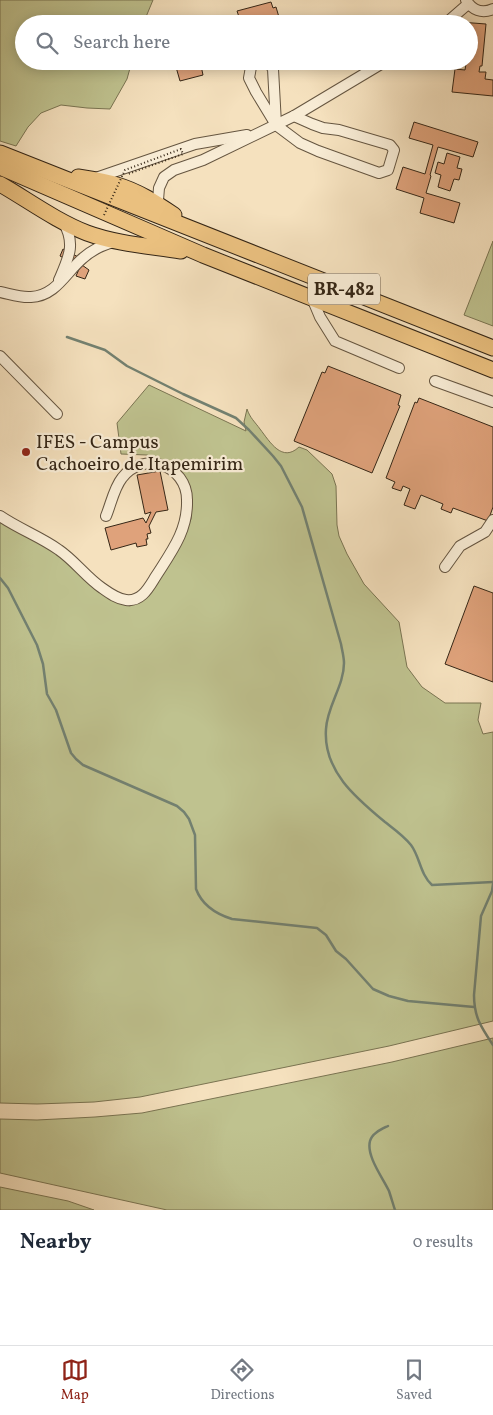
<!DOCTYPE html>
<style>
body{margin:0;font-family:Vollkorn,serif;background:#f2f2f3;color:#1f2937}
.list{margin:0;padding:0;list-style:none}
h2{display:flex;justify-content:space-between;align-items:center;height:65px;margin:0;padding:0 20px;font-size:21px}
h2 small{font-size:16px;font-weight:400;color:#747a83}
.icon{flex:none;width:28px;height:28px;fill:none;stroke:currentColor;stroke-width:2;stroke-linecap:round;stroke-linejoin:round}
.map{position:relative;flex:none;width:493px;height:1210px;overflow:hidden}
.search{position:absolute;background:#fff;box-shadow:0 2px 12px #0003;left:15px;right:15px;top:15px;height:55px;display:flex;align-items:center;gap:12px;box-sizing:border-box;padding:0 18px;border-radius:28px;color:#747a83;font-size:19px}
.sheet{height:135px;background:#fff}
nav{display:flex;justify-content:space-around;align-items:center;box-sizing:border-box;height:70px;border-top:1px solid #e0e1e3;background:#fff;font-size:14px;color:#747a83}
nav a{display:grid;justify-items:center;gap:2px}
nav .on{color:#8f2418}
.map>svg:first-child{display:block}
.green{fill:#bfc28f;stroke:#7a7452}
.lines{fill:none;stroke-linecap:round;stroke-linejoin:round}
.stream{stroke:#738171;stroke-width:2.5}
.building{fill:#dfa27b;stroke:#352616}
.minor-casing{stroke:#655540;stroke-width:12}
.highway-casing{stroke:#352616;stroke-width:17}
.minor{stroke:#f8ecd5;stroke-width:10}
.highway{stroke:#eac07f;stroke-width:15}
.path-bridge{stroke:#352616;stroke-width:2;stroke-dasharray:1 2.5;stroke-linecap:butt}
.poi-dot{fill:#8f2418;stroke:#f8ecd5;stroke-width:2}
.labels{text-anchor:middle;stroke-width:4.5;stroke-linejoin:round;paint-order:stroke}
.shield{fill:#f8ecd5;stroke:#70614f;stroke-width:1}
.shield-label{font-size:18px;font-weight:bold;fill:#352616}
.poi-label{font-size:19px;fill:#352616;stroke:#f8ecd5;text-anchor:start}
</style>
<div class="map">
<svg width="493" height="1210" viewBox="0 0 493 1210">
<rect width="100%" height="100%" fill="#f5e1be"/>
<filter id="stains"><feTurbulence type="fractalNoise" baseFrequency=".004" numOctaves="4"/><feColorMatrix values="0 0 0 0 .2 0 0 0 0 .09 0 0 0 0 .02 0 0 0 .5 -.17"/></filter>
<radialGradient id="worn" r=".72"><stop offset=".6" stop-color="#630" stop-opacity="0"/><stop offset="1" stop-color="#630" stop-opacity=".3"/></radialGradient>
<g class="green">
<path d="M0,0H153L143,24H24V61H132L127,79L110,109L87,108L61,105L41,113L28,127L16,146L0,141Z"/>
<path d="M493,241V326L464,315Z"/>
<path d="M149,385L246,431L244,422L247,409C250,418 255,422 260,429C270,442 282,463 299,447L307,450L332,474L336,486L337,525L339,536L347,554L364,584L399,622L407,667L422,687L445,703H481L478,720L483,734L493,732V1021L389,1046L140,1097L94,1102L37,1104L0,1103V520L70,558L116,602L130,606L144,599L177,549L191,519L192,500L185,476L170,465L147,455L121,454L117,423Z"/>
<path d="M493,1038V1210H167L0,1173V1119L37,1120L95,1117L142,1113L392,1062Z"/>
<path d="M0,1187L68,1201L94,1210H0Z"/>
</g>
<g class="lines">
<g class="stream">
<path d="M67,337L105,350L127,366L183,394L236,418L249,430L273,456L281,466L302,507L341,644C342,650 344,657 344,663C344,686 327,706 326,729C323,771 356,798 385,822C394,829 404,836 411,845C420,857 420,874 432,885L493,882"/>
<path d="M0,578L8,588L37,645L43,664L47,694L56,710L71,753L76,759L83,765L177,806L184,812L189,819L195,835L196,889C202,905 216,914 232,919L317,928L326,935L336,951L346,959L373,989L389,996L408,1001L474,1007"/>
<path d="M493,884L492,891L481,916L474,995C474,1017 481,1027 493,1045"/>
<path d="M388,1126C382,1129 372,1133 370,1141C366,1156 383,1178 389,1191C391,1197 393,1204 395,1210"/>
</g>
</g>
<g class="building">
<path d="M271,2L273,8L276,7L281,24H226L225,20L239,17L237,11Z"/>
<path d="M460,22L486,24L482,66H480L479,72H486L485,79L493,80V96L452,92L455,69L465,70L466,64L455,63L456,61H469V24H460Z"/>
<path d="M180,61H200L203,75L180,81L176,67L182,66Z"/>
<path d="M414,122L478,142L473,157L438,147L430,175L431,176L426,193L460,203L454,223L420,213L424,198L396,189L403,167L425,174L433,145L409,138Z"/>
<path d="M447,153L460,157L457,168L462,169L459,180L454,179L450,191L438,187L441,175L435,173L438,162L444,164Z"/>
<path d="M63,249L84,260L82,265L89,270L85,279L76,276L80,267L60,256Z"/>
<path d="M328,366L401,395L398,405L400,406L372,473L294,441L322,372L325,373Z"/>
<path d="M419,398L493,427V507L488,521L453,508L451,513L441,509L443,504L421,495L415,509L404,505L410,489L403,486L401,491L392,488L395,482L386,478L415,402L417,403Z"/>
<path d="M160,471L168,510L156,512L149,526L151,533L147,534L148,539H146L147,545L137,547L136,543L111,550L105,528L143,518L146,523L151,512L145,514L137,475Z"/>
<path d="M474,586L493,593V682L445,664Z"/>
</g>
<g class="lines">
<defs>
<g id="minor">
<path d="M466,0C472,10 482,14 493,9"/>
<path d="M445,24L468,4"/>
<path d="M257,61L251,67L249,78L256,92L276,125L300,143L318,151L379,173L388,170L394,150L390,145L339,130L323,128L312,124L294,116"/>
<path d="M267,61L273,69L276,124"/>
<path d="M93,179L195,144L247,135"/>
<path d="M160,206L158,200L159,188L164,177L174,170L203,160L294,116L386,61"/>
<path d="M59,280C69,257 76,244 63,221"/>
<path d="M0,292C10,294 21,298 31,297C56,296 66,272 83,258C92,250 102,245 114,242"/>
<path d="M312,298L320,317L335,341L399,368"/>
<path d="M0,356L57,414"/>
<path d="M435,381L493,402"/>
<path d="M0,516C19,529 41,537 59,550C75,561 86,577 102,588C109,593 117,599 126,600C142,602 149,587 156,576C172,551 188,530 187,500C187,465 143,450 122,478C114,488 111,504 106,516"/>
<path d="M445,567L460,546L485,532L493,520"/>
</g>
<g id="highway">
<path d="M0,153L493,348"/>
<path d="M0,167L203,255L493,370"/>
<path d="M78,177C91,179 104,181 117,185C138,191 156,203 174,215"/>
<path d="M0,184C28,200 56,221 87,233C117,244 150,246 181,251"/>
</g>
</defs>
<use href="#minor" class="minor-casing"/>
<use href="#highway" class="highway-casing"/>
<use href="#minor" class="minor"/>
<use href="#highway" class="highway"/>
<path class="path-bridge" d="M104,215L125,170L181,149L183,154L128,174"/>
</g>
<circle class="poi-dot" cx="26" cy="452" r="5"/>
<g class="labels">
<rect class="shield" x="308" y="273.5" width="72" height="31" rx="4"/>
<g class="shield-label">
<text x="344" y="295">BR-482</text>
</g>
<g class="poi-label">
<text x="36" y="448">IFES - Campus<tspan x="36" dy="22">Cachoeiro de Itapemirim</tspan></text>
</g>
</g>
<rect width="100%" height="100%" filter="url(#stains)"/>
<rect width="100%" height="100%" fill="url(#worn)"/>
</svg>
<div class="search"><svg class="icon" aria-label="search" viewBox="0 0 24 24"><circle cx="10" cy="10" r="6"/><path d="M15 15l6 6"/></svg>Search here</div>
</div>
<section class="sheet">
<h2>Nearby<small>0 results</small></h2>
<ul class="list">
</ul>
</section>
<nav>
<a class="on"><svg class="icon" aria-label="map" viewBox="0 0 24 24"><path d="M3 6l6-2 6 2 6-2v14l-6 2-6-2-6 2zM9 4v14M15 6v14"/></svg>Map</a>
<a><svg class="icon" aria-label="directions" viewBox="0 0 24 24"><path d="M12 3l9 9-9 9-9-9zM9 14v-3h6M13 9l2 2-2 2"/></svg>Directions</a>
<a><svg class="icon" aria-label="saved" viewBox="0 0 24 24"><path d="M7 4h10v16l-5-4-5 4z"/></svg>Saved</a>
</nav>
